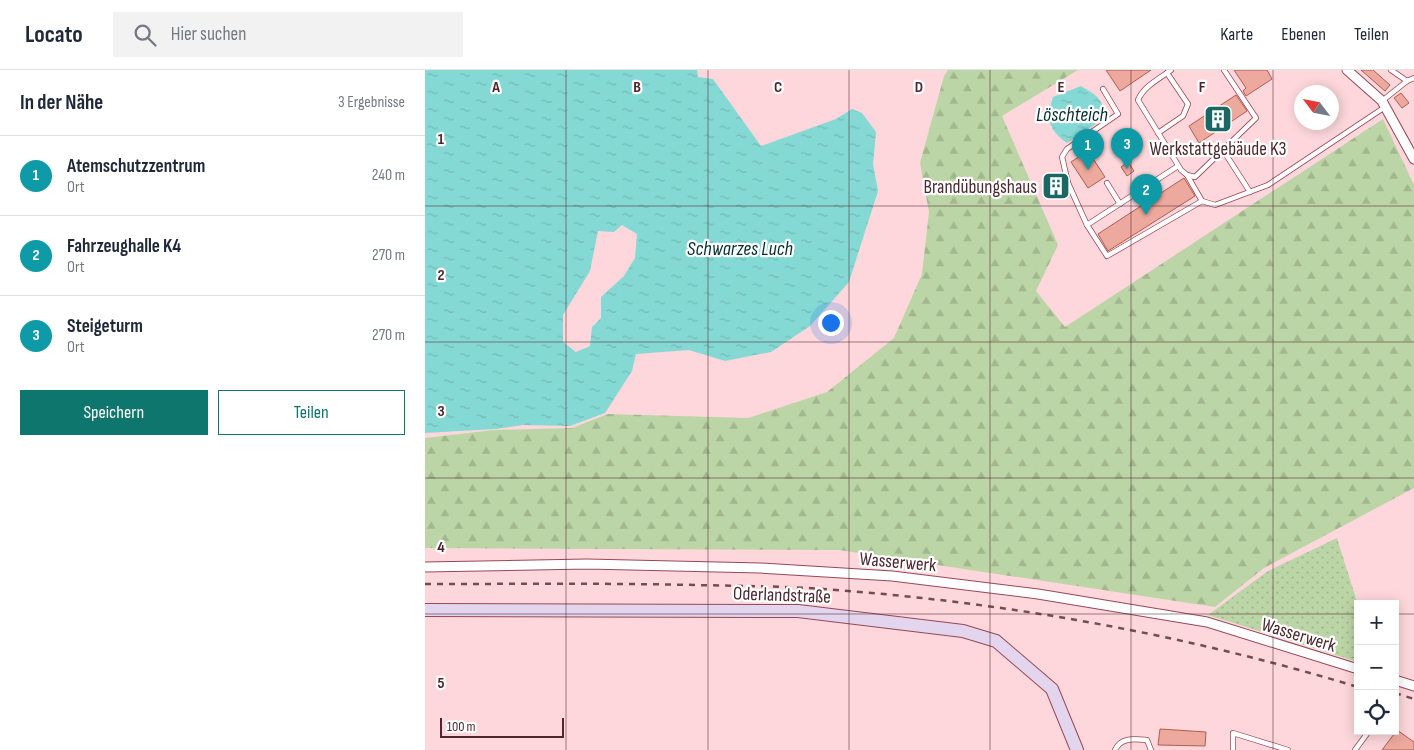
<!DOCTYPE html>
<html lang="de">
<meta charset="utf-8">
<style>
body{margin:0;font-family:"Sofia Sans Condensed",sans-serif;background:#f2f2f3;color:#1f2937}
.controls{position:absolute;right:15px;bottom:15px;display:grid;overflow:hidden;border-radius:0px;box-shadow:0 2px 12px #0003}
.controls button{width:45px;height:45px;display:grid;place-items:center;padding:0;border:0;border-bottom:1px solid #e0e1e3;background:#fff;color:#1f2937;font:25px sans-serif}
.compass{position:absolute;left:869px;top:15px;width:45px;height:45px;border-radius:50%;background:#fff;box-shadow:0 2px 12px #0003;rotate:302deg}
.scale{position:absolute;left:15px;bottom:12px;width:124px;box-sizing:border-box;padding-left:5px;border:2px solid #4d292f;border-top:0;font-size:14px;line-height:18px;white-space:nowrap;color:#4d292f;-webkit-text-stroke:4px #fff;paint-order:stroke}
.you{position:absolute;left:405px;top:252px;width:18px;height:18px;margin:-12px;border:4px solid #fff;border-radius:50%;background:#1a73e8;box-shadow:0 0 0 8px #1a73e833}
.badge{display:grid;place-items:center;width:32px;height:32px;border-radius:50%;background:#0f766e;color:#fff;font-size:16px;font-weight:700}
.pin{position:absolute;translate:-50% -41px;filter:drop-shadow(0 1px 2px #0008)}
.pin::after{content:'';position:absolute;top:26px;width:18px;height:15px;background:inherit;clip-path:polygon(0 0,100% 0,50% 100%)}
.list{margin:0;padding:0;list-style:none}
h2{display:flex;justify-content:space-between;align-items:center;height:65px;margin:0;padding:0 20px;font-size:21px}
h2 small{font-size:16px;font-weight:400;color:#747a83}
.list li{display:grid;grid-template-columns:32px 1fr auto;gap:15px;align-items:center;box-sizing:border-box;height:80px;padding:0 20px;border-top:1px solid #e0e1e3}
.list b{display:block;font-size:19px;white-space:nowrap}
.list p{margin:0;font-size:16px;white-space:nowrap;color:#747a83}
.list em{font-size:16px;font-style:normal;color:#747a83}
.actions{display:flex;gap:10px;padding:15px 20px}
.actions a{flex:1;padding:11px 0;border:1px solid #0f766e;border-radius:0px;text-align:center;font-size:18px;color:#0f766e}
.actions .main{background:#0f766e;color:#fff}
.icon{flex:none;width:28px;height:28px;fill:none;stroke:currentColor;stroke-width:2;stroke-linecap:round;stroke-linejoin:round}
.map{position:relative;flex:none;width:989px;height:680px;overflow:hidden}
header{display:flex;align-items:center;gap:30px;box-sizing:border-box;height:70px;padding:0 25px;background:#fff;border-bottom:1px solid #e0e1e3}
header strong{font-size:24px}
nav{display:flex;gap:28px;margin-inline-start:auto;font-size:18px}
.search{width:350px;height:45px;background:#f2f2f3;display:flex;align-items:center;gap:12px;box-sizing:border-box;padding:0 18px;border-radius:0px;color:#747a83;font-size:19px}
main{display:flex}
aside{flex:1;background:#fff}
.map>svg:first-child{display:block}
.grass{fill:url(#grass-dots)}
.forest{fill:url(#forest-firs)}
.water{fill:url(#water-ripples);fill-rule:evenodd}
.building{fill:#eda99d;stroke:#ae5e51}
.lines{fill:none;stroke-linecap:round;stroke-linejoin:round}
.lane-casing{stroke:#974856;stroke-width:6}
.street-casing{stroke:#974856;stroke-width:11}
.secondary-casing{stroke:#974856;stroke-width:14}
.lane{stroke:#fff;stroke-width:4.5}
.street{stroke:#fff;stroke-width:9}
.secondary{stroke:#e3d5ed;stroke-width:12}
.rail{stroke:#724e53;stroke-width:2.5;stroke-dasharray:6 6;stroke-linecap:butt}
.grid{fill:none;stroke:#4d292f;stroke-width:1;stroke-opacity:0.55}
.labels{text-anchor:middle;stroke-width:4.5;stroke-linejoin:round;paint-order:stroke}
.poi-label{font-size:19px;fill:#4d292f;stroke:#fff}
.street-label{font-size:19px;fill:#4d292f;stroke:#fff}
.water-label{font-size:20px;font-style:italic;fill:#05302e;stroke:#fff}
.grid-label{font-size:16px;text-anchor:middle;font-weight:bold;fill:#4d292f;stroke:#fff;stroke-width:4.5;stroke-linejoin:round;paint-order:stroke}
</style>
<header>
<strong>Locato</strong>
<div class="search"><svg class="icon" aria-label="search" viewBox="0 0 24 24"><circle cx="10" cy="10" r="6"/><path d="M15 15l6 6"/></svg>Hier suchen</div>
<nav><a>Karte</a><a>Ebenen</a><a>Teilen</a></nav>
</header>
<main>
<aside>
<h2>In der Nähe<small>3 Ergebnisse</small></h2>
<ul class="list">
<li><span class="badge" style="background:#0f9aa8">1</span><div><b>Atemschutzzentrum</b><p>Ort</p></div><em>240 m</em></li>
<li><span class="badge" style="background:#0f9aa8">2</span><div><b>Fahrzeughalle K4</b><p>Ort</p></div><em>270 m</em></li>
<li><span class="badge" style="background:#0f9aa8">3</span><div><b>Steigeturm</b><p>Ort</p></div><em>270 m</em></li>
</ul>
<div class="actions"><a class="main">Speichern</a><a>Teilen</a></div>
</aside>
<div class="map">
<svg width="989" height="680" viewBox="0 0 989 680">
<defs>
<pattern id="grass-dots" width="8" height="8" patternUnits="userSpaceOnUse" patternTransform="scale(1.25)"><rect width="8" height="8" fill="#bcd5a6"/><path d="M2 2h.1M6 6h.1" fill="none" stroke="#a3b78f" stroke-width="1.8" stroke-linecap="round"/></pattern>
<pattern id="forest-firs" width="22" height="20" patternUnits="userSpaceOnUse" patternTransform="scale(1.25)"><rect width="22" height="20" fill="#bcd5a6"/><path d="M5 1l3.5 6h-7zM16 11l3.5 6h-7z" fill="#a3b78f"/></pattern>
<pattern id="water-ripples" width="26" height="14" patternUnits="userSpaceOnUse" patternTransform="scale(1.25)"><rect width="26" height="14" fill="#85d9d4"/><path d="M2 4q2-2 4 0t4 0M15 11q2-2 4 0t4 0" fill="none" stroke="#74bab6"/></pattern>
</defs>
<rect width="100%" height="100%" fill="#fdd7db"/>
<path class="grass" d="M912,468L933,535V592L783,545L843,501Z"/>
<path class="forest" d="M523,0H653L577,46L633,175L611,221L640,257L958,49L989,115V418L839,498L790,537L414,480L0,478V368L69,360L147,358L183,344L323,348L402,322L469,268L497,204L504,142L495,93L519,6Z"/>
<g class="water">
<path d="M0,0H272L273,7L288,9L336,76L411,49L427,39L437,43L451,62L448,94L453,121L424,212L385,256L346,282L300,291L264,280L211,284L207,301L180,343L145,356L98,355L71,359L0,363ZM197,155L212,164L210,188L199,206L176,227V248L167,257L165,276L151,282L138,272V245L165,201L173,161L189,162Z"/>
<path d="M656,16C672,26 680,29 678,49L642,73C623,59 621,49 628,27Z"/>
</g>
<g class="building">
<path d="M681,0H726L695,21Z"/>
<path d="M809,0H842L847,9L821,26L818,21L821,18Z"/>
<path d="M936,0H948L965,15L960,21Z"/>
<path d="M976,23L984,33L977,38L969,28Z"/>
<path d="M811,25L822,41L774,73L764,56Z"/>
<path d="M663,81L680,107L663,118L646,92Z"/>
<path d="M703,92L709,101L702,106L696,97Z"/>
<path d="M635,107L640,122L627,126L623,110Z"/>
<path d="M759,108L770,126L683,181L673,164Z"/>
<path d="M735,659L781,662L780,676L733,675Z"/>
<path d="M972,660L989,672V680H957Z"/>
</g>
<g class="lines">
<defs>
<g id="lane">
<path d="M746,0C734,9 719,16 713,30L756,100L762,105L770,107L831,48L799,0"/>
<path d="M966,0L982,11L989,8"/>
<path d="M678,19L693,44L642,79L637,87L643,113L662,155L753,96"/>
<path d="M957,31L982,11"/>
<path d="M733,63L758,46L763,34L742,3"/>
<path d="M798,80L825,122"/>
<path d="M682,113L695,134"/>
<path d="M777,131L790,135L843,115L960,37"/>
<path d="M662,155L682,186L777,131L762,105"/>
<path d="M690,680C696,667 709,669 722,670L726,680"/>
<path d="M808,680V663L863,680"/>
<path d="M930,680L944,661"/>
</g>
<g id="street">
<path d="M922,0L957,31L989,89"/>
<path d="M0,497L162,494L335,498L467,506L613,524L782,552L933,599"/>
<path d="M970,610L989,616"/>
</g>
<path id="secondary" d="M0,540L373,541L538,561L571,571L627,619L652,680"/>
</defs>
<use href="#lane" class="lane-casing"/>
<use href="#street" class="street-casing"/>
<use href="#secondary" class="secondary-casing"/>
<use href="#lane" class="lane"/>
<use href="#street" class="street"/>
<use href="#secondary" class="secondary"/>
<g class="rail">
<path d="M0,514C90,514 180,513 270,515C313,516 355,516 398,519C580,532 758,564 933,617"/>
<path d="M970,623L989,629"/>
</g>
</g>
<path class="grid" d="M141,0V680M283,0V680M424,0V680M565,0V680M706,0V680M848,0V680M0,136H989M0,272H989M0,408H989M0,544H933M970,544H989"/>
<defs>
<symbol id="building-square" viewBox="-11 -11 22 22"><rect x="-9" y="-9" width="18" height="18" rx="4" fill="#1b6764" stroke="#fff"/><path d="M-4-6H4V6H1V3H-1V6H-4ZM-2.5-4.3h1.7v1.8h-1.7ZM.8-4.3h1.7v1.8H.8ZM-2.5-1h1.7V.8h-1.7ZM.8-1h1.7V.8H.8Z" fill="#fff"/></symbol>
</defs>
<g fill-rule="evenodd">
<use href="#building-square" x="777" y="33" width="32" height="32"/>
<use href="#building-square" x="615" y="100" width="32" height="32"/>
</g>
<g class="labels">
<g class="poi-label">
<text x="793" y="85">Werkstattgebäude K3</text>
<text x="612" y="123" text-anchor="end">Brandübungshaus</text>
</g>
<g class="street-label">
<text transform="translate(473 491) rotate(5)" y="7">Wasserwerk</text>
<text transform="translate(357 524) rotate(2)" y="7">Oderlandstraße</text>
<text transform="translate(874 564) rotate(17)" y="7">Wasserwerk</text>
</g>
<g class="water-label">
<text x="647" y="51">Löschteich</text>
<text x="315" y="185">Schwarzes Luch</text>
</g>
</g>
<g class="grid-label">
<text x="71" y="22">A</text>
<text x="212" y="22">B</text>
<text x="353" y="22">C</text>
<text x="494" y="22">D</text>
<text x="636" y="22">E</text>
<text x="777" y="22">F</text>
<text x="16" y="74">1</text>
<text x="16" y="210">2</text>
<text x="16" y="346">3</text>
<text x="16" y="482">4</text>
<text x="16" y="618">5</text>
</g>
</svg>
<div class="controls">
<button>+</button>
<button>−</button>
<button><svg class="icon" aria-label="locate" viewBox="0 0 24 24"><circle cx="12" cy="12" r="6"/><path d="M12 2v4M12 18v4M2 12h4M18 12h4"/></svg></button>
</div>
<svg class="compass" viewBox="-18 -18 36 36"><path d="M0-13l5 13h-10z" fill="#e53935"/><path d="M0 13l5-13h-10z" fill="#747a83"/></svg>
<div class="scale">100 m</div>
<div class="you"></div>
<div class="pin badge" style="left:663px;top:100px;background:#0f9aa8">1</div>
<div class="pin badge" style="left:721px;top:145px;background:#0f9aa8">2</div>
<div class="pin badge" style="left:702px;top:99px;background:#0f9aa8">3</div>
</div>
</main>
